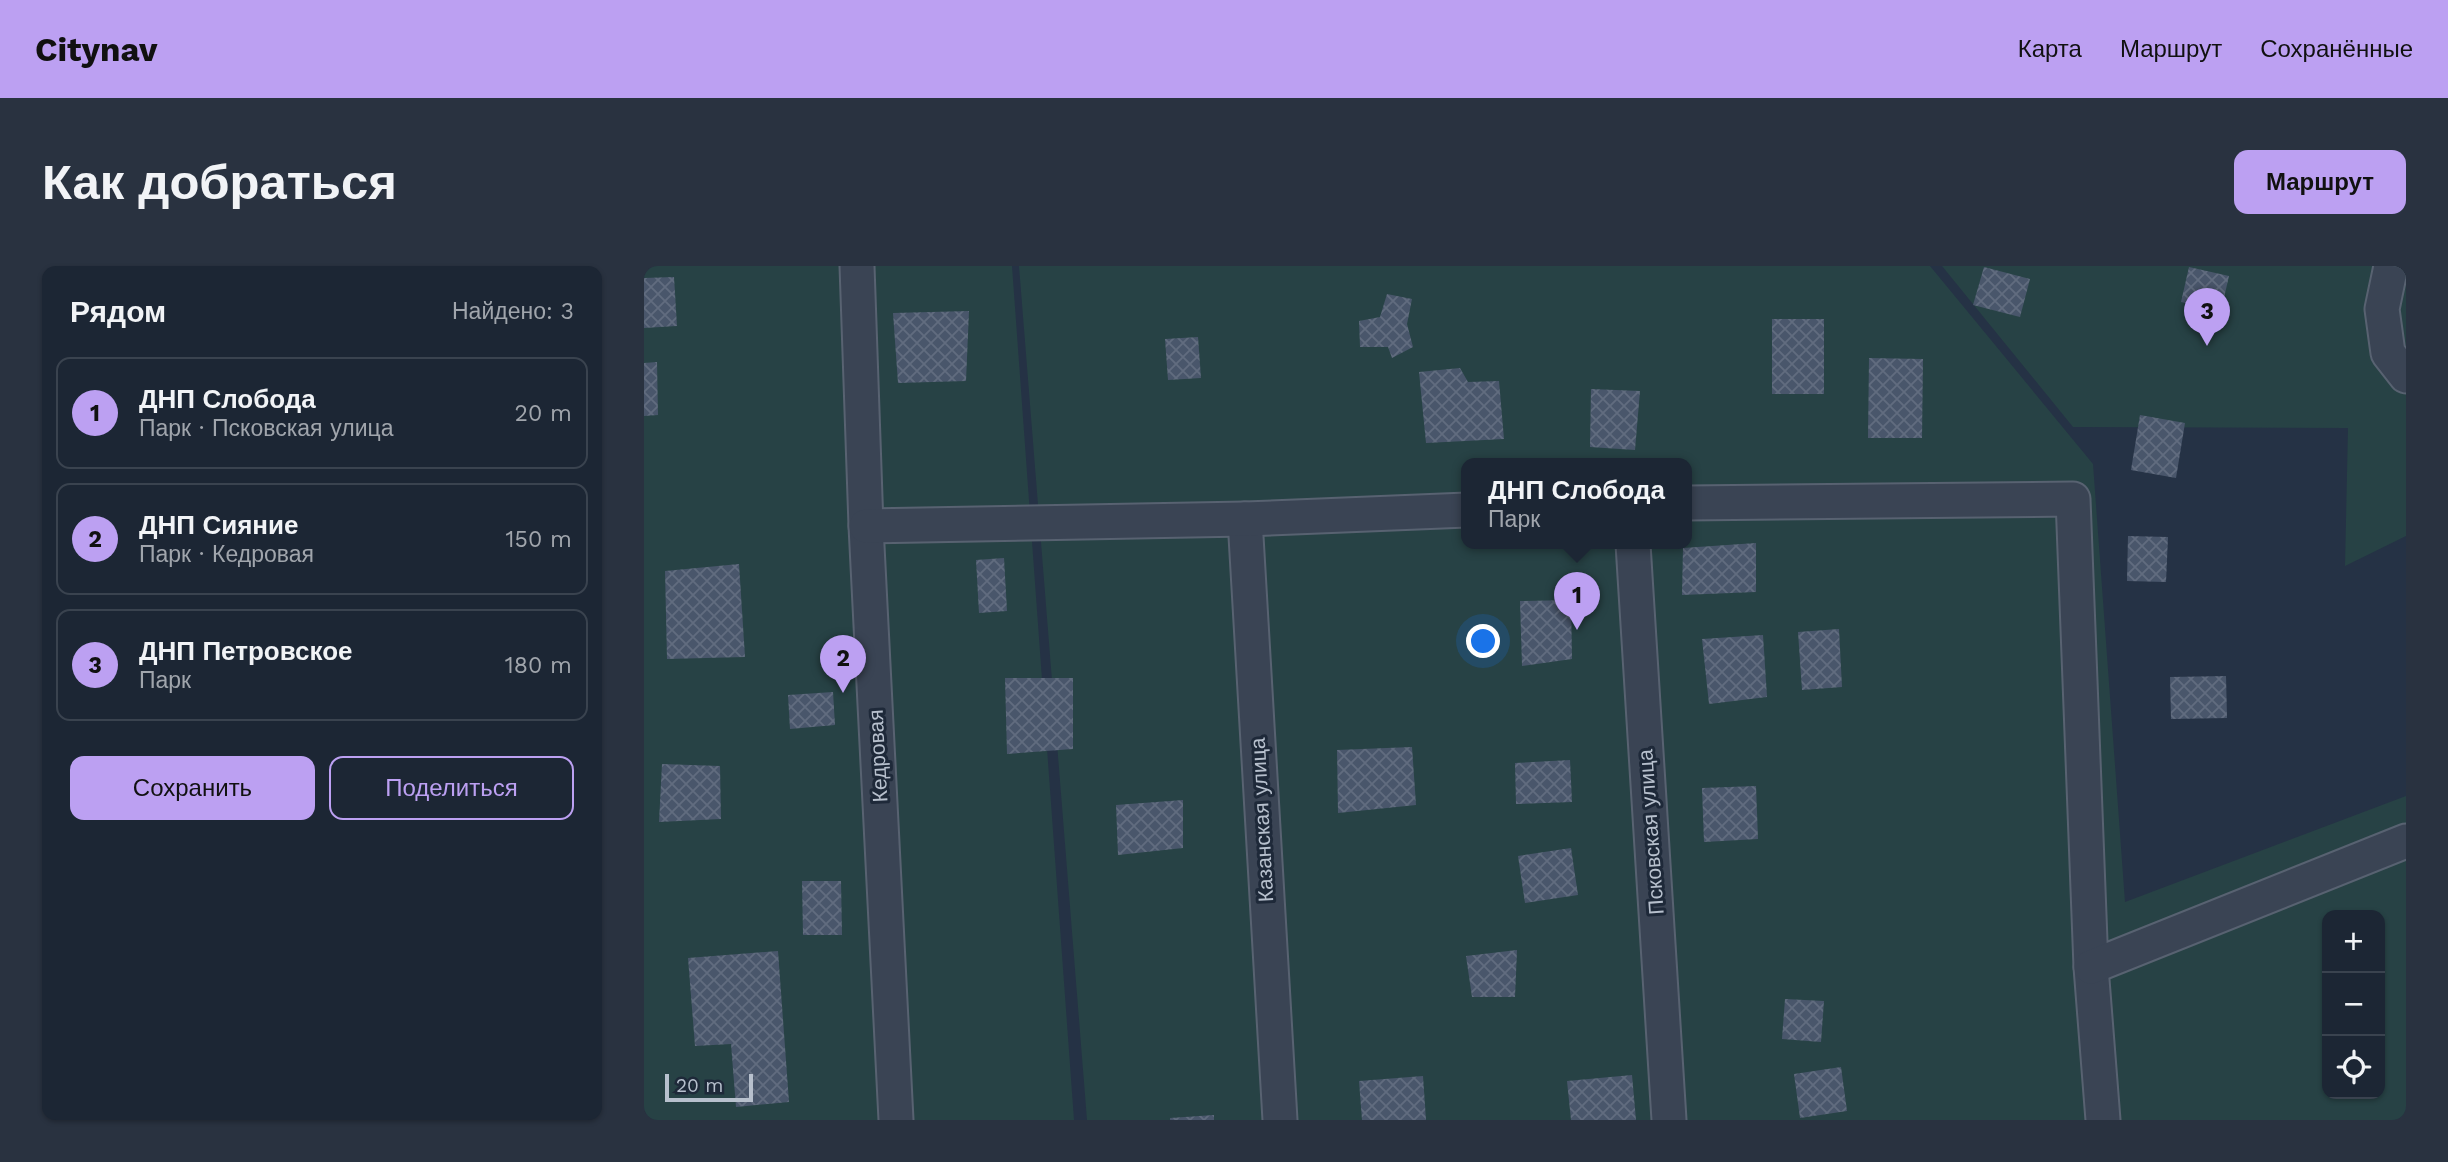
<!DOCTYPE html>
<html lang="ru">
<meta charset="utf-8">
<style>
body{margin:0;font-family:"Work Sans",sans-serif;background:#293240;color:#f1f3f6}
.controls{position:absolute;right:21px;bottom:21px;display:grid;overflow:hidden;border-radius:14px;box-shadow:0 2px 5px #0004}
.controls button{width:63px;height:63px;display:grid;place-items:center;padding:0;border:0;border-bottom:2px solid #3a434f;background:#1c2634;color:#f1f3f6;font:35px sans-serif}
.scale{position:absolute;left:21px;bottom:18px;width:88px;box-sizing:border-box;padding-left:7px;border:4px solid #b7c0cd;border-top:0;font-size:19px;line-height:24px;white-space:nowrap;color:#b7c0cd;-webkit-text-stroke:5px #1e2939;paint-order:stroke}
.you{position:absolute;left:840px;top:376px;width:24px;height:24px;margin:-18px;border:5px solid #fff;border-radius:50%;background:#1a73e8;box-shadow:0 0 0 10px #1a73e833}
.badge{display:grid;place-items:center;width:46px;height:46px;border-radius:50%;background:#bca0f2;color:#111;font-size:23px;font-weight:700}
.pin{position:absolute;translate:-50% -58px;filter:drop-shadow(0 2px 4px #0008)}
.pin::after{content:'';position:absolute;top:37px;width:24px;height:21px;background:inherit;clip-path:polygon(0 0,100% 0,50% 100%)}
.popup{position:absolute;left:817px;top:192px;width:231px;height:91px;box-sizing:border-box;display:grid;place-content:center;border-radius:14px;background:#1c2634;filter:drop-shadow(0 2px 5px #0005);font-size:23px;white-space:nowrap;color:#a0a5ac}
.popup b{font-size:26px;color:#f1f3f6}
.popup::after{content:'';position:absolute;left:50%;top:100%;margin-left:-14px;border:14px solid transparent;border-top-color:#1c2634}
.list{margin:0;padding:0;list-style:none}
h2{display:flex;justify-content:space-between;align-items:center;height:91px;margin:0;padding:0 28px;font-size:30px}
h2 small{font-size:23px;font-weight:400;color:#a0a5ac}
.list li{display:grid;grid-template-columns:46px 1fr auto;gap:21px;align-items:center;box-sizing:border-box;height:112px;margin:0 14px 14px;padding:0 14px;border:2px solid #3a434f;border-radius:14px}
.list b{display:block;font-size:26px;white-space:nowrap}
.list p{margin:0;font-size:23px;white-space:nowrap;color:#a0a5ac}
.list em{font-size:23px;font-style:normal;color:#a0a5ac}
.actions{display:flex;gap:14px;padding:21px 28px}
.actions a{flex:1;padding:16px 0;border:2px solid #bca0f2;border-radius:14px;text-align:center;font-size:24px;color:#bca0f2}
.actions .main{background:#bca0f2;color:#111}
.icon{flex:none;width:38px;height:38px;fill:none;stroke:currentColor;stroke-width:2;stroke-linecap:round;stroke-linejoin:round}
.map{position:relative;flex:none;width:1762px;height:854px;overflow:hidden;border-radius:14px}
header{display:flex;align-items:center;gap:42px;box-sizing:border-box;height:98px;padding:0 35px;background:#bca0f2;color:#111}
header strong{font-size:33px}
nav{display:flex;gap:38px;margin-inline-start:auto;font-size:24px}
.intro{display:flex;align-items:center;justify-content:space-between;box-sizing:border-box;height:168px;padding:0 42px}
h1{margin:0;font-size:49px}
.button{padding:18px 32px;border-radius:14px;background:#bca0f2;color:#111;font-size:24px;font-weight:700}
main{display:flex;gap:42px;padding:0 42px}
aside{flex:1;background:#1c2634;border-radius:14px;box-shadow:0 2px 5px #0004}
.map>svg:first-child{display:block}
.garden{fill:#274245;fill-rule:evenodd}
.building{fill:url(#building-cross-hatch)}
.lines{fill:none;stroke-linecap:round;stroke-linejoin:round}
.minor-casing{stroke:#586271;stroke-width:37}
.minor{stroke:#3a4454;stroke-width:33}
.labels{text-anchor:middle;stroke-width:6;stroke-linejoin:round;paint-order:stroke}
.street-label{font-size:21px;fill:#b7c0cd;stroke:#1e2939}
</style>
<header>
<strong>Citynav</strong>
<nav><a>Карта</a><a>Маршрут</a><a>Сохранённые</a></nav>
</header>
<div class="intro"><h1>Как добраться</h1><a class="button">Маршрут</a></div>
<main>
<aside>
<h2>Рядом<small>Найдено: 3</small></h2>
<ul class="list">
<li><span class="badge">1</span><div><b>ДНП Слобода</b><p>Парк · Псковская улица</p></div><em>20 m</em></li>
<li><span class="badge">2</span><div><b>ДНП Сияние</b><p>Парк · Кедровая</p></div><em>150 m</em></li>
<li><span class="badge">3</span><div><b>ДНП Петровское</b><p>Парк</p></div><em>180 m</em></li>
</ul>
<div class="actions"><a class="main">Сохранить</a><a>Поделиться</a></div>
</aside>
<div class="map">
<svg width="1762" height="854" viewBox="0 0 1762 854">
<defs>
<pattern id="building-cross-hatch" width="8" height="8" patternUnits="userSpaceOnUse" patternTransform="scale(1.75)"><rect width="8" height="8" fill="#49566b"/><path d="M0 0l8 8M0 8l8-8" fill="none" stroke="#616c7f"/></pattern>
</defs>
<rect width="100%" height="100%" fill="#253245"/>
<g class="garden">
<path d="M0,0H368L430,854H0Z"/>
<path d="M375,0H1286L1449,198L1481,636L1762,530V854H443ZM823,198H1043V278H823ZM1683,649H1736V828H1683Z"/>
<path d="M1298,0H1762V270L1701,300L1704,162L1429,161Z"/>
</g>
<g class="building">
<path d="M1340,1L1386,13L1376,51L1329,39Z"/>
<path d="M1545,1L1585,10L1577,45L1537,36Z"/>
<path d="M30,11L33,60L0,62V12Z"/>
<path d="M743,28L768,33L763,58L769,81L748,92L744,81H716L715,55L736,51Z"/>
<path d="M325,45L322,115L254,117L249,47Z"/>
<rect x="1128" y="53" width="52" height="75"/>
<path d="M554,71L557,112L524,114L521,73Z"/>
<path d="M1225,92L1279,93L1278,172H1224Z"/>
<path d="M13,96L14,149L0,150V97Z"/>
<path d="M816,102L824,116L855,115L860,173L782,177L775,106Z"/>
<path d="M947,123L996,125L991,184L946,181Z"/>
<path d="M1496,149L1541,157L1532,212L1487,204Z"/>
<path d="M1484,270L1524,271L1522,316L1483,315Z"/>
<path d="M1112,277V326L1038,329L1039,282Z"/>
<path d="M360,292L363,345L335,347L332,294Z"/>
<path d="M95,298L101,391L23,393L21,305Z"/>
<path d="M927,334L928,393L878,400L876,335Z"/>
<path d="M1195,363L1198,421L1158,424L1154,366Z"/>
<path d="M1119,369L1123,431L1065,438L1058,373Z"/>
<path d="M1582,410L1583,452L1527,453L1526,411Z"/>
<path d="M361,412H429V483L363,488Z"/>
<path d="M189,426L191,459L146,463L144,429Z"/>
<path d="M768,481L772,539L694,547L693,484Z"/>
<path d="M926,494L928,536L872,538L871,497Z"/>
<path d="M18,498L76,500L77,553L15,556Z"/>
<path d="M1112,520L1114,573L1060,576L1058,522Z"/>
<path d="M539,534V582L474,589L472,539Z"/>
<path d="M927,582L934,629L881,637L874,590Z"/>
<path d="M158,615H197L198,669H159Z"/>
<path d="M873,684L871,731H828L822,690Z"/>
<path d="M134,685L145,836L92,841L87,778L51,780L44,692Z"/>
<path d="M1141,733L1180,735L1177,776L1138,773Z"/>
<path d="M1197,801L1203,845L1156,852L1150,808Z"/>
<path d="M988,809L992,854H927L923,815Z"/>
<path d="M779,810L782,854H718L715,815Z"/>
<path d="M570,849V854H526V852Z"/>
</g>
<g class="lines">
<defs>
<g id="minor">
<path d="M213,0L222,260L252,854"/>
<path d="M1747,0L1738,43L1744,87L1762,110"/>
<path d="M1043,237L1429,233L1447,701L1459,854"/>
<path d="M601,253L636,854"/>
<path d="M222,260L601,253L823,244"/>
<path d="M989,278L1025,854"/>
<path d="M1447,701L1762,575"/>
</g>
</defs>
<use href="#minor" class="minor-casing"/>
<use href="#minor" class="minor"/>
</g>
<g class="labels">
<g class="street-label">
<text transform="translate(234 490) rotate(-93)" y="7">Кедровая</text>
<text transform="translate(618 554) rotate(-93)" y="7">Казанская улица</text>
<text transform="translate(1007 566) rotate(-94)" y="7">Псковская улица</text>
</g>
</g>
</svg>
<div class="controls">
<button>+</button>
<button>−</button>
<button><svg class="icon" aria-label="locate" viewBox="0 0 24 24"><circle cx="12" cy="12" r="6"/><path d="M12 2v4M12 18v4M2 12h4M18 12h4"/></svg></button>
</div>
<div class="scale">20 m</div>
<div class="you"></div>
<div class="pin badge" style="left:933px;top:364px">1</div>
<div class="popup"><b>ДНП Слобода</b>Парк</div>
<div class="pin badge" style="left:199px;top:427px">2</div>
<div class="pin badge" style="left:1563px;top:80px">3</div>
</div>
</main>
